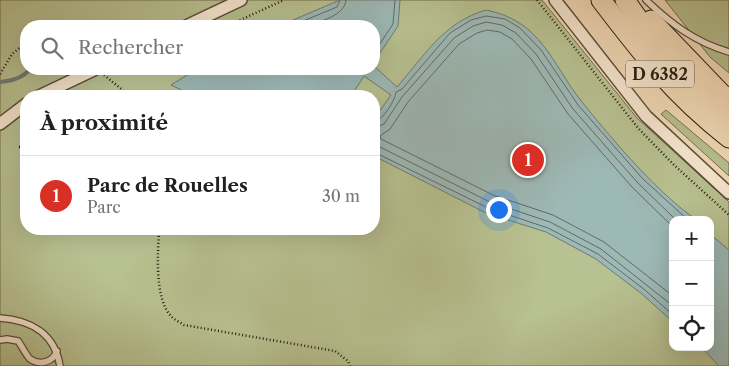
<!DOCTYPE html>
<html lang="fr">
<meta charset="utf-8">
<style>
body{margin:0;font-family:"Libre Caslon Text",serif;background:#f2f2f2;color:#202124}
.controls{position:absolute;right:15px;bottom:15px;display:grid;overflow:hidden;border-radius:10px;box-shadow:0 5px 20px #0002}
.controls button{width:45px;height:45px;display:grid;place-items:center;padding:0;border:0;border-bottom:1px solid #e0e0e0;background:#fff;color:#202124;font:25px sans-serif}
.you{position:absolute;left:498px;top:209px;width:18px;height:18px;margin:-12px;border:4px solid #fff;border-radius:50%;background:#1a73e8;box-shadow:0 0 0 8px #1a73e833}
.badge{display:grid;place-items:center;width:32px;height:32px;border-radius:50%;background:#d93025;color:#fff;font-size:16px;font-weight:700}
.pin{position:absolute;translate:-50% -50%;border:2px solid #fff;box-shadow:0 1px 5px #0006}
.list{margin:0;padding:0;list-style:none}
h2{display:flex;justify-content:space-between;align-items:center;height:65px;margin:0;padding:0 20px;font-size:21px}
h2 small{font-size:16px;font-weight:400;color:#757577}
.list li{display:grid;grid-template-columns:32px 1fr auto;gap:15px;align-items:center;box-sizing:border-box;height:80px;padding:0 20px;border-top:1px solid #e0e0e0}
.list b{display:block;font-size:19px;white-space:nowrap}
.list p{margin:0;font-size:16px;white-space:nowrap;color:#757577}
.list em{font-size:16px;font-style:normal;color:#757577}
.icon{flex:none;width:28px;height:28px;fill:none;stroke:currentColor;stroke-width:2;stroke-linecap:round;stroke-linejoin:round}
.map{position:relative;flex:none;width:729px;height:366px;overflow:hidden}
.search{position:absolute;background:#fff;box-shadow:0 5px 20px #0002;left:20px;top:20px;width:360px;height:55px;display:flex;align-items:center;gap:12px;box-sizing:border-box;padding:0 18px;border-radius:20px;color:#757577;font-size:19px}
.panel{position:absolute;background:#fff;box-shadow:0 5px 20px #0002;left:20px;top:90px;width:360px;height:145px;border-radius:20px}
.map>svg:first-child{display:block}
.green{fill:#b8c191;stroke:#706e51;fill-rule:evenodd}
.water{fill:#9db9b6;stroke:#6e7a74}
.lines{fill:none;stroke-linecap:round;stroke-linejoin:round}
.shore{stroke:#626a64;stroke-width:1}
.stream{stroke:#6e7a74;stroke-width:4}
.service-casing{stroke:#5a4c3b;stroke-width:8}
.minor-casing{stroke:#5a4c3b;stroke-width:14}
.trunk-casing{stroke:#271c11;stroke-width:21}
.path{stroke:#271c11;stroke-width:2.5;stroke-dasharray:1 2.5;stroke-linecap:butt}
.service{stroke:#f7e8d1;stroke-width:5.5}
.minor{stroke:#f7e8d1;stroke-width:11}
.trunk{stroke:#f3dbb8;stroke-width:19}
.wall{fill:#ba8971;stroke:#271c11}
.labels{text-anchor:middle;stroke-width:4;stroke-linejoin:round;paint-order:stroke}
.shield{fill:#f7e8d1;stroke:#65594b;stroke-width:1}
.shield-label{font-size:16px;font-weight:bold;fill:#271c11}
</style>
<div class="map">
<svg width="729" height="366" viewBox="0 0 729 366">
<rect width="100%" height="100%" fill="#f3dbb8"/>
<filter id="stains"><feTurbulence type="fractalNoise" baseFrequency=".004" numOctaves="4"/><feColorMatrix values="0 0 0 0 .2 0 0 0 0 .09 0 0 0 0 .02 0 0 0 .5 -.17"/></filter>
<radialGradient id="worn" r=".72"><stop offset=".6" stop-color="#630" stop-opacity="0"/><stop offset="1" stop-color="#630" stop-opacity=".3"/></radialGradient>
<g class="green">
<path d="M0,0H542L637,118L729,202V366H0ZM26,26H374V69H26ZM26,96H374V229H26ZM673,220H710V347H673Z"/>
<path d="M665,0H729V73L710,57Z"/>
<path d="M666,110L729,163V176L661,114Z"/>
</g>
<g class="water">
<path d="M340,0H400L398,26L374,62V26H279Z"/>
<path d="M486,10C542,21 551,63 582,102C611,138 659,195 697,220H673V322L642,294L596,259L546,232L486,213L374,156V119L391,95L364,76L351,96H194L171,85L197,69H374V66L397,87C425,55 444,22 486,10Z"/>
<path d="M710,234L729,250V366H719L701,347H710Z"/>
</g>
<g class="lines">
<g class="shore">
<path d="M291,26L337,7L340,0"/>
<path d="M307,26C320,21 345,16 346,0"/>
<path d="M374,53L393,24L395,0"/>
<path d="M374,122C383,120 395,101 396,92L402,89L450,33L471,20L486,16L505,19L520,28L541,50L578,105L642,178L688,220"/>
<path d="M374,128L384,124L402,97L454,38L473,26L486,22L502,25L516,33L536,54L573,109L637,182L676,220"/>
<path d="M374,146L380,147L490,202L550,222L601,249L673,306"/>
<path d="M374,152L488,208L548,228L598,254L645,290L673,315"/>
<path d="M673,227L632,187L568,114L531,59L512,39L500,32L487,30L477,33L459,44L408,102L390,129L380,136L381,139L493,195L553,215L604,242L673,296"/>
</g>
<path class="stream" d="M0,82C11,81 23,78 30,69"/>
<defs>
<g id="service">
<path d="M646,0C671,24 695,42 729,52"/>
<path d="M0,318C31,320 55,334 60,366"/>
<path d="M0,340L7,339L18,341C22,346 25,354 30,359C40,366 53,362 57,351"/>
</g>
<g id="minor">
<path d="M555,0L646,116L729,193"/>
<path d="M186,26L241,0"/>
<path d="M39,96L96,69"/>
<path d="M0,124L26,104"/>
</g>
<g id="trunk">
<path d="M601,0C642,54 675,96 729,138"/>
<path d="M625,0L663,54L699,91L729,117"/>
<path d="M651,20L722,94L729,99"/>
</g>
</defs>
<use href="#service" class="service-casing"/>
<use href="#minor" class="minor-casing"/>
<use href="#trunk" class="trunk-casing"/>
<g class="path">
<path d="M537,0L638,128L673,164L729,215"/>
<path d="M227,26L284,0"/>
<path d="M0,74L12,54L26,43"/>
<path d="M104,75L130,96"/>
<path d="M159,229C158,252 154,298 171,316C174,320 180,322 184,325L335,351L348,361L350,366"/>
</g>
<use href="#service" class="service"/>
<use href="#minor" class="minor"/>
<use href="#trunk" class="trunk"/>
</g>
<path class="wall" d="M26,138V168L22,162L26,156L19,147Z"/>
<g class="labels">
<rect class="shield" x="626" y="60.5" width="68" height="27" rx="4"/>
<g class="shield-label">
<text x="660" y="80">D 6382</text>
</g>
</g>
<rect width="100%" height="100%" filter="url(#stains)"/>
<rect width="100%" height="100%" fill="url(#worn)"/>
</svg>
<div class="controls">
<button>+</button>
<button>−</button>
<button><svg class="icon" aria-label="locate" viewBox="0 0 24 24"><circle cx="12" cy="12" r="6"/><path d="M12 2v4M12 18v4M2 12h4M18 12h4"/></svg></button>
</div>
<div class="you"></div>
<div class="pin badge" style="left:528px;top:160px">1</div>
<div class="search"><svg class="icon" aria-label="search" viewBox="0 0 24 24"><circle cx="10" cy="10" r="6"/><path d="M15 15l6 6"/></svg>Rechercher</div>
<section class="panel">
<h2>À proximité<small></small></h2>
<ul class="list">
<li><span class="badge">1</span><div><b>Parc de Rouelles</b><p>Parc</p></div><em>30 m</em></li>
</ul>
</section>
</div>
